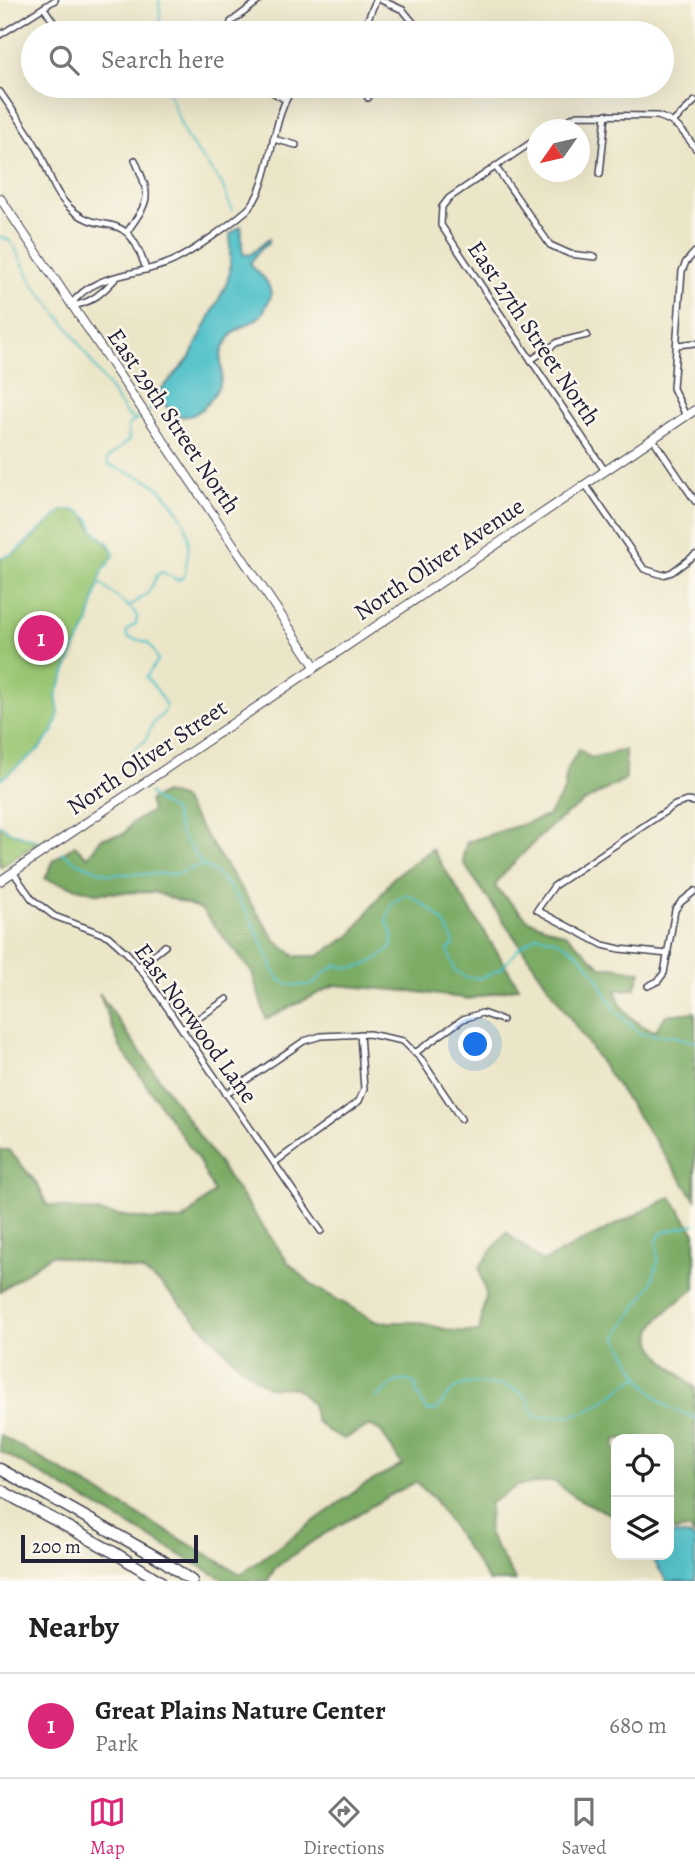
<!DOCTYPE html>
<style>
body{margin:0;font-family:Alegreya,serif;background:#f2f2f2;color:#222}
.controls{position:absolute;right:21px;bottom:21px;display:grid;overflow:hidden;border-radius:14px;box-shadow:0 7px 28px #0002}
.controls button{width:63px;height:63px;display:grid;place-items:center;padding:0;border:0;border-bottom:2px solid #e0e0e0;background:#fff;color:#222;font:35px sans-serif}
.compass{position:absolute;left:527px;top:119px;width:63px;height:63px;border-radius:50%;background:#fff;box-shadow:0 7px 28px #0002;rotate:236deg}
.scale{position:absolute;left:21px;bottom:18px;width:177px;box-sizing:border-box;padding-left:7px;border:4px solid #22223b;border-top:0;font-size:19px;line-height:24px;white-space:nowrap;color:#22223b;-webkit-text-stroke:5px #fbf7ec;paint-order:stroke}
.you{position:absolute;left:476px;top:1045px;width:24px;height:24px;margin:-18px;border:5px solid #fff;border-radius:50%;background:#1a73e8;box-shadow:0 0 0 10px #1a73e833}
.badge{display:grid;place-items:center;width:46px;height:46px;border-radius:50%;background:#db2777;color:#fff;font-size:23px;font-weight:700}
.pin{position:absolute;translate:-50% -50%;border:4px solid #fff;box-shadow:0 2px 7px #0006}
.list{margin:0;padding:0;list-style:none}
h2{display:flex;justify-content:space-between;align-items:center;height:91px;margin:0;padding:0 28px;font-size:30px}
h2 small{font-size:23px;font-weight:400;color:#767676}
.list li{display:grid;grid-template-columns:46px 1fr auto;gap:21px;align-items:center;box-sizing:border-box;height:105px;padding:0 28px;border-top:2px solid #e0e0e0}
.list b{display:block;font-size:26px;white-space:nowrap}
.list p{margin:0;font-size:23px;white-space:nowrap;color:#767676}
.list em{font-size:23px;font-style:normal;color:#767676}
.icon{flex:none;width:38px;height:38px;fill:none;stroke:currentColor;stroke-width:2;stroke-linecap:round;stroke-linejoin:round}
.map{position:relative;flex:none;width:695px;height:1581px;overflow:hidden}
.search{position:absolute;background:#fff;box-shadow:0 7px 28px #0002;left:21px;right:21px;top:21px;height:77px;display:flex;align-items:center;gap:18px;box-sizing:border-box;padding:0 24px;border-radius:38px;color:#767676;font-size:26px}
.sheet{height:196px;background:#fff}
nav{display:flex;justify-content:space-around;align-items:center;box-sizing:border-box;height:98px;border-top:2px solid #e0e0e0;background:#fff;font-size:19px;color:#767676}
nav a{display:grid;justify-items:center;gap:4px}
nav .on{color:#db2777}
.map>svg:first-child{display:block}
.green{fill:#9ac673;stroke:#5e7457;stroke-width:2}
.forest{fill:#7bab65;stroke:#4e6650;stroke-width:2}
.water{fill:#55c2ca;stroke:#3c7282;stroke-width:2}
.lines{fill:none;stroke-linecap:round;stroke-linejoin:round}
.stream{stroke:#55c2ca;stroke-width:2}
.street-casing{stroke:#403f50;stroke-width:8}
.secondary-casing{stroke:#403f50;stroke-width:10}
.highway-casing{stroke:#403f50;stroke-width:13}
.street{stroke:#fff;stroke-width:5}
.secondary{stroke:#fff;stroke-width:8}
.highway{stroke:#fff;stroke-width:10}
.labels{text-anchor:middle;stroke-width:5;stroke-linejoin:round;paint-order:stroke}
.street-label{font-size:24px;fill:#22223b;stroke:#fbf7ec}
</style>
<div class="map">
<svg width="695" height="1581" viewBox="0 0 695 1581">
<rect width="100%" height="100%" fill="#fbf7ec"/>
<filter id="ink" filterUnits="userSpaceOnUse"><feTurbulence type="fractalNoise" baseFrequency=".0143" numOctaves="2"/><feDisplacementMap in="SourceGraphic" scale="14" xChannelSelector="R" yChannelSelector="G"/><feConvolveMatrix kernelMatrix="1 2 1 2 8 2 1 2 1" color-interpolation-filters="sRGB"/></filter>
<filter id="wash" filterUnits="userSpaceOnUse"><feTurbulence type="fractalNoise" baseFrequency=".00686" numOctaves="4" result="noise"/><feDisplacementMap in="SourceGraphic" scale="28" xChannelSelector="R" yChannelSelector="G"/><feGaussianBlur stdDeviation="1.57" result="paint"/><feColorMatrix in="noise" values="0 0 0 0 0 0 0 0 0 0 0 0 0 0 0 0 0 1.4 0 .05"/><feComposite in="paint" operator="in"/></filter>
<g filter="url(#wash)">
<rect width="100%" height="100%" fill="#ece6c9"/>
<g class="green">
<path d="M63,510C92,509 83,521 97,534C105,542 110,544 114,555L102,572L88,624L74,651L56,695L59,713L53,732L38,750L0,780V558L14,554Z"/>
<path d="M0,825L8,831L38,842L0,867Z"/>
</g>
<g class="forest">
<path d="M579,749L591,758L625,750L626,779C603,791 580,803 560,819C537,837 518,859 498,880L495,887L528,920L567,935L601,967H613L641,972L635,989L616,990C619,1009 636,1026 655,1031L666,1015L695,1012V1199L464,864L463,855L467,842L548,816L564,791L567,770Z"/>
<path d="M164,793L181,798L276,941L295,956H318L351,935L394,877L432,849L519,987L469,999L418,992L335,985L266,1019L252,972L201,909L154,892L95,893L45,879L54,860L75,845L87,857L102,838L124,834L132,823L152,811L149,801Z"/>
<path d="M99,993L288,1262L312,1285L377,1322H417L453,1331L479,1332L486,1294L479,1268L506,1232L542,1262L671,1197L695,1233V1289C632,1333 642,1343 695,1388V1536L689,1529L675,1531L669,1527C669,1497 669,1469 669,1439H616L614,1446L616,1449V1511L612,1515L578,1499L553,1481L517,1486L490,1503L488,1534L516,1581H489L433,1498L416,1482L392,1494L313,1541L275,1568L268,1581H226L0,1451V1435L241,1574L364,1485L402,1465L381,1431L370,1425L344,1439L328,1431L316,1421L312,1404L296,1388L268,1387L240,1366L162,1285L142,1271L51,1255L0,1291V1150H9L38,1185L47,1205L152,1220L182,1221L214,1192L198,1159L120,1047Z"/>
</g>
<g class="water">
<path d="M241,226C243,237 240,245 244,255L251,254L269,239V244L261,249L250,263C259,277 269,276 271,296C268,301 265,311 261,315C253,324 237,326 230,337C227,342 221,350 221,356C220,366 224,374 220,383C205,415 178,434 158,393L189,359L226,285L230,272V234Z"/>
<path d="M669,1533L690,1536L695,1540V1581H667L650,1555H669Z"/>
</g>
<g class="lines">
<g class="stream">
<path d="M159,0L161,33"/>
<path d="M166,86L186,137L222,184L232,210"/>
<path d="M0,237L8,239L15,248L32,282L70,330L127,415L135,419"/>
<path d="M148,411L164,400"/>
<path d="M0,558L13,554L63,510H75L89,518L94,531L110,545L114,555L102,572L88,624L74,651L56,695L59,713L53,732L38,750L0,780"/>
<path d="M101,584L134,611L137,617L136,624L128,629L126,634L129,638C149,642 149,640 158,660L146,677L157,690L166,706L163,714L153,723L145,741L133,750L131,758L137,776"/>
<path d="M130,606L148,593L158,574L162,572L178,580L184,577C190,542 194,529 170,500C164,493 157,485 149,481C136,475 122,471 108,464V458L129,440L128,425L141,416"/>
<path d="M149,793L154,799L173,811L180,833L203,865"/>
<path d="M0,825L8,831L40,842"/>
<path d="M61,852L76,862L108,874H175L203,865C234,882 253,922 267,953C272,963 272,974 282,981C291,988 303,985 314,984L324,973L337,965C359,973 375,962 391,948L393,936L386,920L393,902L407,894C431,909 445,916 454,944L448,950L454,969L464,977L482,978L502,968L520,947L538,935L556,940L575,951L593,970L615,1010L640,1034L673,1036L695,1042"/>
<path d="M695,1224L661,1233L657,1241L658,1261L651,1285L616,1336C631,1361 643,1390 669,1407C677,1412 687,1414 695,1418"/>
<path d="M376,1398C388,1387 399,1374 416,1384L417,1393L427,1411H435C442,1403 449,1392 457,1387C470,1379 517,1385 526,1397C530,1402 532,1411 535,1417C555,1416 579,1418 596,1406C611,1397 623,1385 638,1377"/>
</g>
</g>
</g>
<g filter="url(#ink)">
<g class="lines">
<defs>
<g id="street">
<path d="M381,0L403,10L422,33"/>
<path d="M44,8L61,33"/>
<path d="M229,33L231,22L260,0"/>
<path d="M362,33L376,0"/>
<path d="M0,35L55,0"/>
<path d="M262,86L286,100"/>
<path d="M361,86L368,98"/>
<path d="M0,92C14,113 30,133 41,155C49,173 54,193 69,207C104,240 126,203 146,270"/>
<path d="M673,122L695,101"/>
<path d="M551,130L577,115L657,116C676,121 684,132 695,148"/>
<path d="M538,138L449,198L442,207L441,225L605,471"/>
<path d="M273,139L296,145"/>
<path d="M495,166L550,245L570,254L595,257"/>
<path d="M600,174L606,114"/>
<path d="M127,232C151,198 151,198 135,160"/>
<path d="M71,305C94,270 144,277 177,259C195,250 232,223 247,210C272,188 270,114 295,86"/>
<path d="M73,305C90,305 105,290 116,278"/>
<path d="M677,345L695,343"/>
<path d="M531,360L558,342L587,335"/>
<path d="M686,416L673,388L682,271L686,262L695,252"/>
<path d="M653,439L695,501"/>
<path d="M585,484L644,569L663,575L672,572L695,555"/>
<path d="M13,872L32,899L54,916L108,936L127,953L144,974L321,1231"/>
<path d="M668,954L620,949L603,945L537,910L554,886L675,805L687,801L695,802"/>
<path d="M138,967L165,946"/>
<path d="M648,986L658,981L664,973L675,910L681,902L695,891"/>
<path d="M182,1029L227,999"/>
<path d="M415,1053L463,1019L482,1013L502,1020"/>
<path d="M226,1094L304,1041L321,1036L369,1034L403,1041L421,1059L461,1119"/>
<path d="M274,1163L359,1101L364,1089L360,1034"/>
</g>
<g id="secondary">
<path d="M0,198L315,666"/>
<path d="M0,881L695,410"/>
</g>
<g id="highway">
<path d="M0,1469L162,1560L192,1581"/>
<path d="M0,1490L115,1553L160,1581"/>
</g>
</defs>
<use href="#street" class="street-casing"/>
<use href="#secondary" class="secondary-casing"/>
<use href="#highway" class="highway-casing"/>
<use href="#street" class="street"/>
<use href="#secondary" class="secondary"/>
<use href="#highway" class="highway"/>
</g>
</g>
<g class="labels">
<g class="street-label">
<text transform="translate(534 333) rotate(56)" y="8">East 27th Street North</text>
<text transform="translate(174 421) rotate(56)" y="8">East 29th Street North</text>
<text transform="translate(439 559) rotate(-34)" y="8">North Oliver Avenue</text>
<text transform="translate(147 757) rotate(-34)" y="8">North Oliver Street</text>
<text transform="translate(196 1023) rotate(54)" y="8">East Norwood Lane</text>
</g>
</g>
</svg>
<div class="controls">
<button><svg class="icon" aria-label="locate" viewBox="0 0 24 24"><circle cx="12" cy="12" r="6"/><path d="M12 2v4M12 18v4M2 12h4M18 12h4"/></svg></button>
<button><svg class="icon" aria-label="layers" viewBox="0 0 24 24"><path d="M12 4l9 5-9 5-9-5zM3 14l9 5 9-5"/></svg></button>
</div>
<svg class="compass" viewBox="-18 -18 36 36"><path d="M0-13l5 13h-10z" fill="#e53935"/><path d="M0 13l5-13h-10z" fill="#767676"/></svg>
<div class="scale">200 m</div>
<div class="you"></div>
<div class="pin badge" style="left:41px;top:638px">1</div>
<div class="search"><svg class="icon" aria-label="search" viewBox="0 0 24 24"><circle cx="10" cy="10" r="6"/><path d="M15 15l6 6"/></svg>Search here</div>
</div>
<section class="sheet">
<h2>Nearby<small></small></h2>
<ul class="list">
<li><span class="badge">1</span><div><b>Great Plains Nature Center</b><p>Park</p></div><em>680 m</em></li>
</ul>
</section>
<nav>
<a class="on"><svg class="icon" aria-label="map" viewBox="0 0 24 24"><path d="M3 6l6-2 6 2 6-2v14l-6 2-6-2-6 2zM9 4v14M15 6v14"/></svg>Map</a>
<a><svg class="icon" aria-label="directions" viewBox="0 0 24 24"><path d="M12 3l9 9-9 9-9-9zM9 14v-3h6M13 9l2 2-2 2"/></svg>Directions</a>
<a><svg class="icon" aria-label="saved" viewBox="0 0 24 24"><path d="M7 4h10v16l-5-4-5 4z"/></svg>Saved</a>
</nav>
